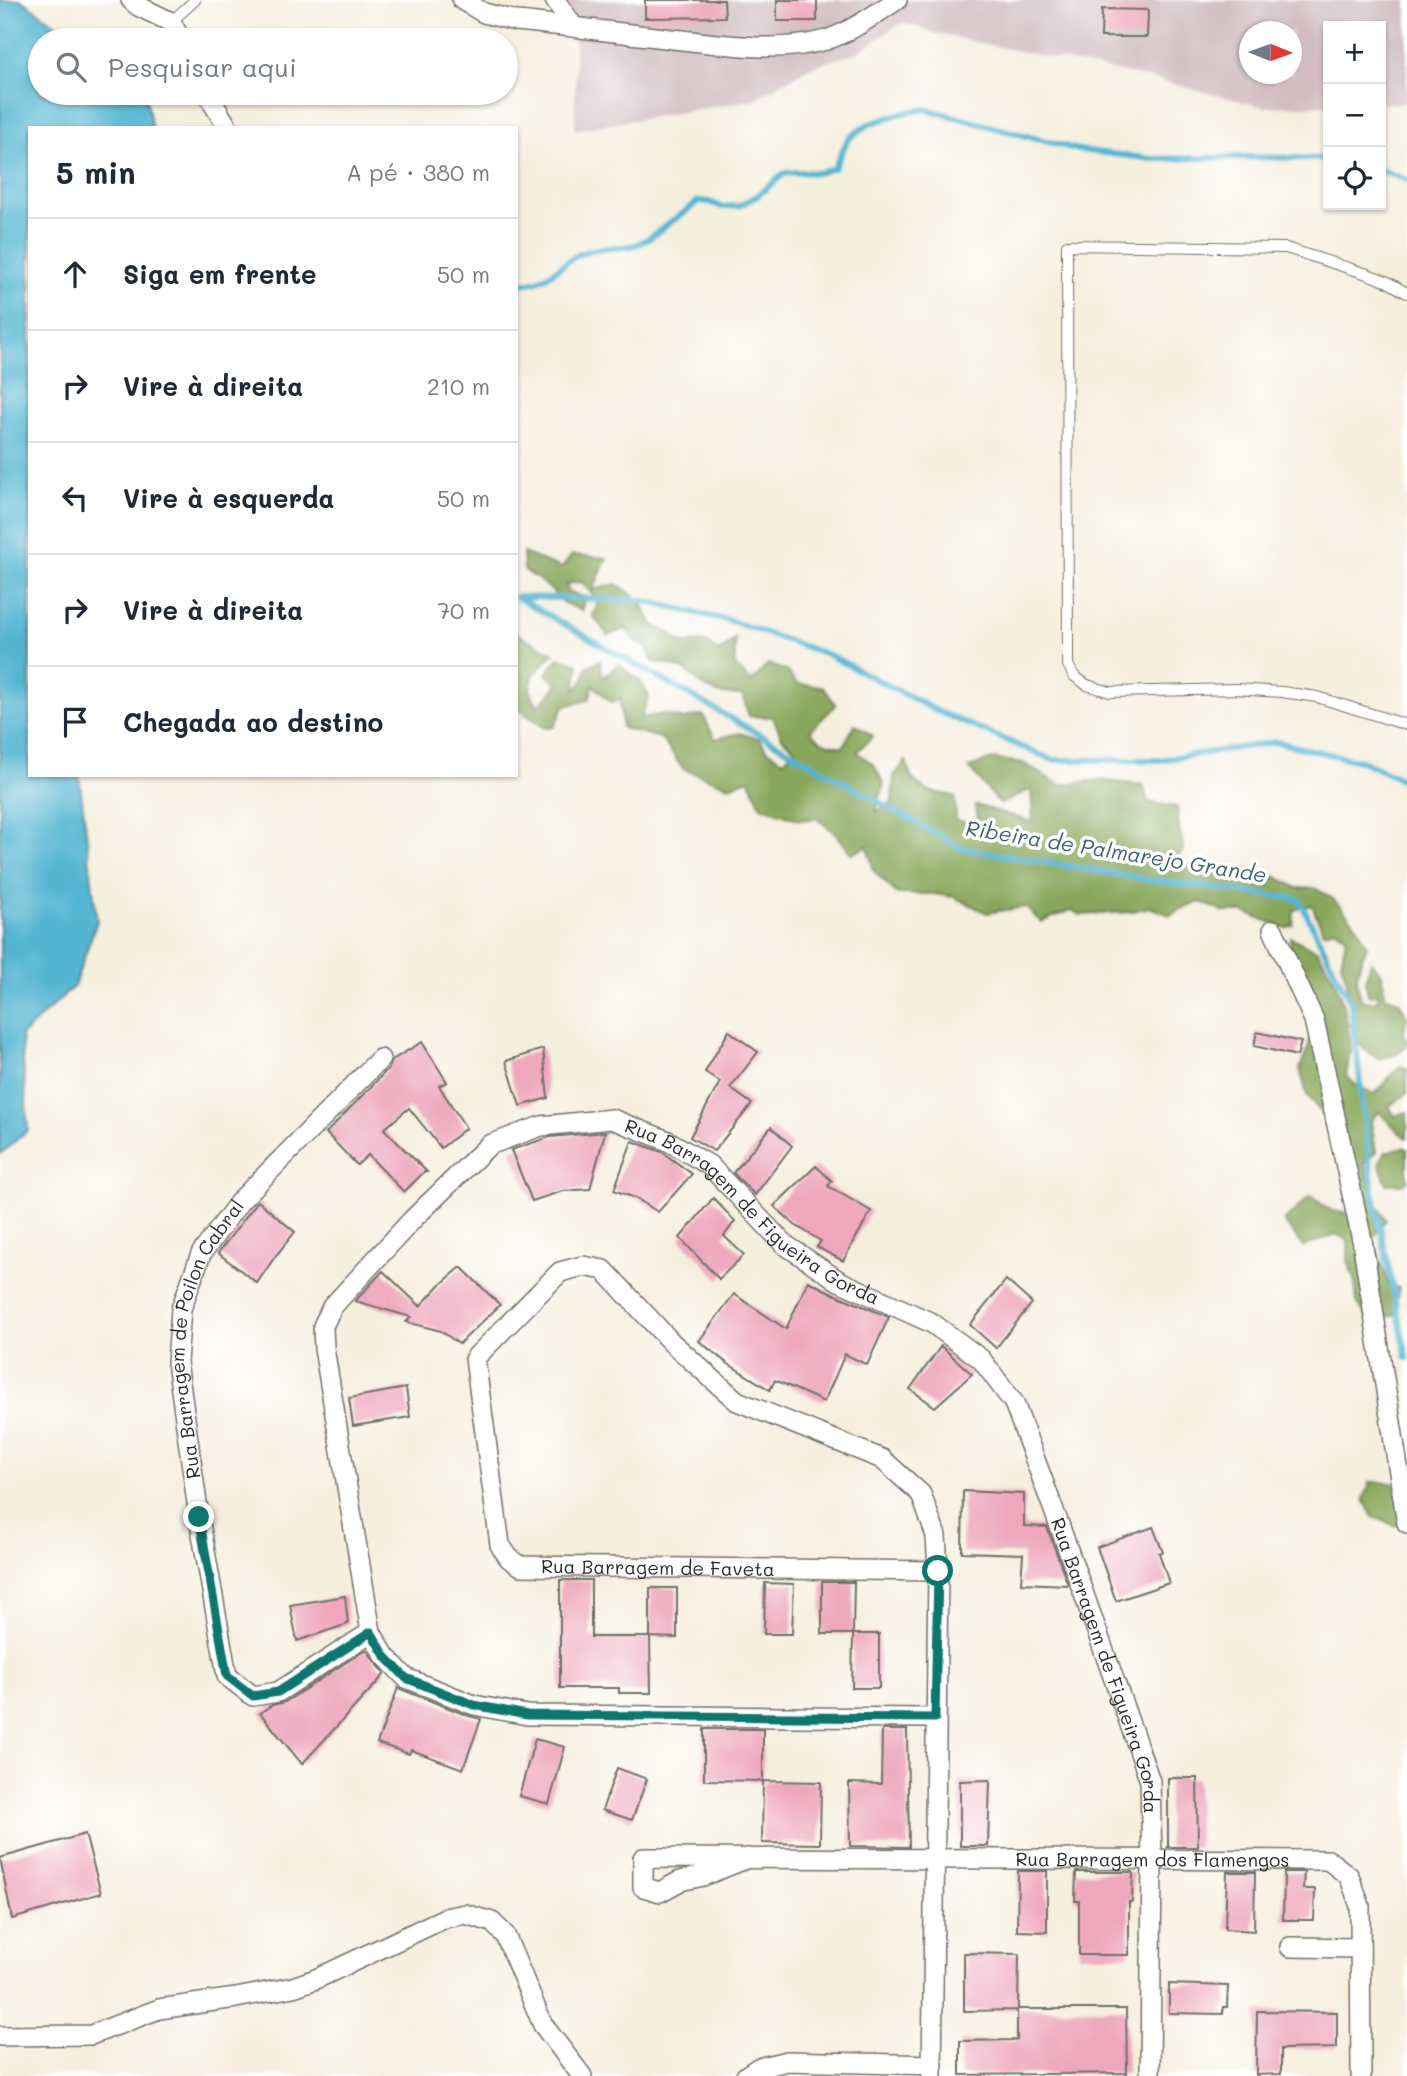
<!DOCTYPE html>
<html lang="pt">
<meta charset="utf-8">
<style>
body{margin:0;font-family:Mali,sans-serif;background:#f6f6f7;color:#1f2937}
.controls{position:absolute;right:21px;top:21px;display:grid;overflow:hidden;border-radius:0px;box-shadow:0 2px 5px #0004}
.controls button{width:63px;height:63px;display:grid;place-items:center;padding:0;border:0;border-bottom:2px solid #e0e1e3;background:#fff;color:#1f2937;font:35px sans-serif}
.compass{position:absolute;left:1239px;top:21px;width:63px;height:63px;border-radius:50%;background:#fff;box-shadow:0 2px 5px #0004;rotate:91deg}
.stop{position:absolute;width:21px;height:21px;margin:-16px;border:5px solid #0f766e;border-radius:50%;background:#fff}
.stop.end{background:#0f766e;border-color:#fff;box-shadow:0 2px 7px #0008}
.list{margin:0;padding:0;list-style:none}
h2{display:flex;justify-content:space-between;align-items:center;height:91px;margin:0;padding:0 28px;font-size:30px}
h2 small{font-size:23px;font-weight:400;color:#747a83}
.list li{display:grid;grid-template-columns:46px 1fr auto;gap:21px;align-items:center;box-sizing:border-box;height:112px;padding:0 28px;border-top:2px solid #e0e1e3}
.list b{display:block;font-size:26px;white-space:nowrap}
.list em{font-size:23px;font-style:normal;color:#747a83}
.icon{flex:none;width:38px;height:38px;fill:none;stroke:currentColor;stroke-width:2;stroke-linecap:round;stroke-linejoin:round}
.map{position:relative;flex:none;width:1407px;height:2076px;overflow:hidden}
.search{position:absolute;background:#fff;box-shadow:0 2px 5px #0004;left:28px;top:28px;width:490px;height:77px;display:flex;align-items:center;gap:18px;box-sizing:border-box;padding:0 24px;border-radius:38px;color:#747a83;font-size:26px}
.panel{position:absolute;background:#fff;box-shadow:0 2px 5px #0004;left:28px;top:126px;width:490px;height:651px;border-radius:0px}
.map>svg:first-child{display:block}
.industrial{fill:#d2bec2;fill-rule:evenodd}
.forest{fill:#88a75b;stroke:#5a6943;stroke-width:2}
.water{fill:#53b5d1;stroke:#3f707e;stroke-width:2}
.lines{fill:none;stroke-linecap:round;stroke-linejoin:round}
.stream{stroke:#53b5d1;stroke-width:6}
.building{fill:#eea7bd}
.service-casing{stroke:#72706a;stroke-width:12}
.minor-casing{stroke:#72706a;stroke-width:22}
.service{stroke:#fff;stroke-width:10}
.minor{stroke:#fff;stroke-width:19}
.route{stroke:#0f766e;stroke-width:9}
.labels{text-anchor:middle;stroke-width:7;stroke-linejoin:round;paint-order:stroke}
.street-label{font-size:19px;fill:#2b2b2b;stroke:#fff}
.water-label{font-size:21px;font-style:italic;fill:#3b626d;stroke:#fff}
</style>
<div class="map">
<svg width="1407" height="2076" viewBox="0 0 1407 2076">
<rect width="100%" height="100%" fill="#fff"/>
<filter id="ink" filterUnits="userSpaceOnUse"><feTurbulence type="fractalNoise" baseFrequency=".0143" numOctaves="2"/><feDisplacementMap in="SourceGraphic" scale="14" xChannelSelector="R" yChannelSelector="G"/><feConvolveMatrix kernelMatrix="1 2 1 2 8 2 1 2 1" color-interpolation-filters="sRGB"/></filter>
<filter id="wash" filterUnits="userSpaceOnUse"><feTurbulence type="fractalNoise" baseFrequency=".00686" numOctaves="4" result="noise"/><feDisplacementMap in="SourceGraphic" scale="28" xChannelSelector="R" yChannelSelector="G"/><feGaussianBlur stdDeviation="1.57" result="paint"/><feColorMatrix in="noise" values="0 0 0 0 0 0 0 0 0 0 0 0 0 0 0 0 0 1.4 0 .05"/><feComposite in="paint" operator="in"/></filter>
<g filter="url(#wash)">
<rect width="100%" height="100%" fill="#f5efde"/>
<path class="industrial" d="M545,0H1407V103L1381,104V26H1328V105L1264,107L1140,76L937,34L902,22L857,53L815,65L753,100L575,130V43ZM1250,32H1292V74H1250Z"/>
<g class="forest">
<path d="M523,553L562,568L572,555L607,558L593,590L617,584L640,600L653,625L670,633L681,643L707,642L719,652L735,639V666L752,682L768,664L787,671L797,684L823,687L836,705L810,731L822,742L843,747L855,724L873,736L857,752L874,765L884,784L876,812L892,802L894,776L906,761L912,779L928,791L955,796L956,820L978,825L975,805L1033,822L1031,789L1000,804L969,768L992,759L1023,763L1060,785L1097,780L1143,785L1148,802L1177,807L1179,828L1184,849L1172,864L1182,869L1209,861L1221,872L1243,868L1259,875L1277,877L1297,888H1315L1333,899L1357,925L1367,946C1358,966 1353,979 1362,1001H1377L1379,994L1368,995L1365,981L1371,961L1382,974L1385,996L1399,1001L1407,1016L1403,1036L1407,1040V1045L1395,1055L1378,1059L1364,1049L1353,1037L1347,981L1341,963L1346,937L1336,929L1323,932L1312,905L1294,910L1293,925L1285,928L1243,912H1225L1200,902L1185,907L1170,915L1149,907L1130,912L1080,915L1071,910L1041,922L1025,907L987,913L954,897L934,894H897L874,871L867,846L852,854L837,835L817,818L800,820L761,806L749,779L729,786L683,769L661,738L622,728L620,698L612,703L593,685L589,700L564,706L554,727L545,728L516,707V630L517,634L554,653L533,675L530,690L538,707L558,684L546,674L559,658L579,664L575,691L584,679L587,667L600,660L603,678L618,664L640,681L649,696L641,718L663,714L684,719L703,715L715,739L740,733L760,739L766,749L783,761L795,749L782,738L773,717L749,716L742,695L720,694L703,686L685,670L667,664L653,662L647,648L637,644L626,629L608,635L593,616L598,602L582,582L566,584L569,592L584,597L582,611L564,603L545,584L524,570Z"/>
<path d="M1290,937L1318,951L1335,981L1345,1010L1351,1046L1346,1076L1357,1086L1374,1094L1400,1066L1407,1068V1094L1389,1106L1395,1116L1407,1112V1138C1394,1131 1392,1121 1378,1112L1371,1121L1376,1152L1364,1162L1372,1195L1386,1220L1372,1239L1384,1269L1388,1284L1399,1288L1394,1315L1371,1323L1357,1302L1355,1283L1348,1261V1240L1336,1234L1303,1247L1284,1221L1310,1196L1332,1211L1350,1214L1345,1133L1323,1115L1307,1095L1300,1069L1309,1045L1314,1020L1290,951Z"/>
<path d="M1403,1147L1407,1149V1181L1403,1184H1387L1379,1164L1385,1152Z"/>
<path d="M1370,1482L1394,1483L1407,1519L1396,1526L1373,1517L1364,1500Z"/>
</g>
<path class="water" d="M0,0H21L75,37L84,40H40V93H145L152,128H30V775H79L97,921L74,986L21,1036L28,1130L0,1154Z"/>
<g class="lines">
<g class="stream">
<path d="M1381,170L1407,180"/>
<path d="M516,274L521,283C546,285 558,265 578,255C595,246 614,249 631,246C647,242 656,233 668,224C679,216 689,210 698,201L710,202L722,207L738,206L757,196L785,173L803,172L818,173L834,168L848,139L867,125L899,114L925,109L1079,150L1153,159L1248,157L1328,159"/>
<path d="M516,597L961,848L1150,880L1299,899L1351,1003L1373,1191L1407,1358"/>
<path d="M518,597L640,600L731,621L829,655L939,712L1053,760H1160L1276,742L1364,762L1407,782"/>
</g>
</g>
<g id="blocks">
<g class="building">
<path d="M645,0H724L725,17L645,18Z"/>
<rect x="777" y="0" width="40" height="21"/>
<path d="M1102,9L1148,10L1147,37H1101Z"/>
<path d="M729,1031L758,1052L730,1088L752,1104L714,1151L690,1137L720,1082L705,1072Z"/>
<path d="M1257,1032L1301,1042L1297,1056L1254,1046Z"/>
<path d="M422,1042L447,1082L439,1086L466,1128L441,1148L409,1108L384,1129L427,1172H424L404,1192L368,1155L357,1165L326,1133L389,1068L392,1060Z"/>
<path d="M543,1049L548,1098L520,1106L506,1061Z"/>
<path d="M771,1127L792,1146L755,1195L733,1173Z"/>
<path d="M605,1132L590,1189L563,1191L532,1201L511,1150L550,1137Z"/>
<path d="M632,1141L662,1152L692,1174L658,1212L637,1199L614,1190Z"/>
<path d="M816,1166L832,1181L828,1186L871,1211L843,1261L817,1247L821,1241L795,1225L774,1206Z"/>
<path d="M713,1198L735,1221L724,1236L744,1255L719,1279L680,1238Z"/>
<path d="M258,1201L295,1232L274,1258L257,1283L218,1253Z"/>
<path d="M461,1267L500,1305L459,1344L441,1331L406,1322L411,1317L355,1301L383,1271L420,1306L440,1285Z"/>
<path d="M1006,1280L1032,1303L996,1348L970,1325Z"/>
<path d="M808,1281L834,1294L889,1317L867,1365L845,1354L824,1402L775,1380L770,1390L727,1363L699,1341L734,1294L786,1329Z"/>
<path d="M941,1346L972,1374L935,1407L910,1389Z"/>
<path d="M406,1388L410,1417L353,1426L349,1398Z"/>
<path d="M963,1491L1024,1494V1526L1047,1527L1068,1585L1021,1583L1023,1554L962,1552Z"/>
<path d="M1153,1527L1163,1552L1159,1553L1169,1583L1116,1601L1097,1547Z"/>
<path d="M560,1580H591V1637H650L651,1693H619V1688H560Z"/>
<path d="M822,1582H854L853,1634H822Z"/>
<path d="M765,1583L794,1584L792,1634H764Z"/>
<path d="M650,1588H677V1638L650,1637Z"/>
<path d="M345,1596L348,1624L297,1641L290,1605Z"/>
<path d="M853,1634H879V1688H852Z"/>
<path d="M365,1650H367L375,1662L384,1672V1675L302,1764L260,1713L272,1705L285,1702Z"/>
<path d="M398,1688L469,1716L481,1719L463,1769L411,1750L409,1754L377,1743Z"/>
<path d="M704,1729H763V1781L821,1782L820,1844L762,1843L763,1781L704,1780Z"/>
<path d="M882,1730H907L909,1847L850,1846L849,1783L881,1784Z"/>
<path d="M535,1739L565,1747L549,1804L519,1796Z"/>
<path d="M617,1768L647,1779L632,1820L602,1810Z"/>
<path d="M1168,1778H1197L1198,1847H1168Z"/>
<path d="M990,1780L988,1846H960V1781Z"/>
<path d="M85,1834L101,1893L12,1919L0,1858Z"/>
<path d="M1018,1871H1047V1932L1017,1931Z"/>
<path d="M1076,1872H1133L1132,1902H1129V1955H1079V1901H1075Z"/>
<path d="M1227,1872H1255L1254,1931L1225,1929Z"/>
<path d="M1284,1872H1304L1303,1889H1315L1314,1920H1283Z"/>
<path d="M964,1953L1019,1954L1018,2009H1126L1127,2073L960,2075V2041L1017,2040V2010L964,2011Z"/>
<path d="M1169,1984L1228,1986L1227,2007H1223V2014L1169,2013Z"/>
<path d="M1257,2011L1337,2012V2048L1281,2049V2074L1256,2075Z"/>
</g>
</g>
</g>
<g filter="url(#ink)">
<use href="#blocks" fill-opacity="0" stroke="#72706a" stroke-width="2"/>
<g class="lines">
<defs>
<g id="service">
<path d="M171,22L195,0"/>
<path d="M1407,293L1386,281L1367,274L1286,248L1067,245L1068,665L1074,676L1087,685L1110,692L1236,689L1282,692L1317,697L1407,725"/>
</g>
<g id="minor">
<path d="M131,0L138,6L171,22L181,40"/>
<path d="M462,0L484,13L516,21C571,26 626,34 682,40C728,45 780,53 826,40C851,32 875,14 897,0"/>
<path d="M555,0L573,26"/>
<path d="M207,93L228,128"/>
<path d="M1273,930L1314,1020L1362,1240L1407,1523"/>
<path id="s1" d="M371,1632L278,1692L253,1696L227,1676L199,1517L177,1362L181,1309L201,1254L240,1201L380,1059"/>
<path id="s2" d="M935,1718L527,1715L474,1705L406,1678L385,1656L371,1632L324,1348L323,1326L332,1307L413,1219L489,1145L541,1126L612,1119L668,1141L709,1165L784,1244L839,1281L932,1323L981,1359L1014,1403L1059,1524L1150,1781L1152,1860L1150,2076"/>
<path id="s3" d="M748,1858L703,1876L680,1881L660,1892L643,1887V1858L1328,1860L1349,1876L1360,1906L1361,2076"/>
<path d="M1290,1947L1360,1948"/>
<path d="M0,2036L91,2035L159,2009L236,1998L293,1987L316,1979L445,1918L465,1914L492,1922L505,1935L543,2025L582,2076"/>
<path d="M746,2076L758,2068L787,2061L933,2065"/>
<path id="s4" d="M932,2076L938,1571L936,1536L921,1494L882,1459L737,1401L671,1342L604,1270L583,1266L560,1272L475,1358L500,1545L509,1558L521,1566L938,1571"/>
</g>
</defs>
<use href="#service" class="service-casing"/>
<use href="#minor" class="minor-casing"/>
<use href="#service" class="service"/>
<use href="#minor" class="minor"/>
</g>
</g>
<g class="lines" filter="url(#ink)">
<path class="route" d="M199,1517L227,1676L253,1696L278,1692L371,1632L385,1656L406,1678L474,1705L527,1715L935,1718L938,1571"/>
</g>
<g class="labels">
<g class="street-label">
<text dy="7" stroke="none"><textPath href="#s2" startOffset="1447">Rua Barragem de Figueira Gorda</textPath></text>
<text dy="7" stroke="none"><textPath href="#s1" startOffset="516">Rua Barragem de Poilon Cabral</textPath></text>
<text dy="7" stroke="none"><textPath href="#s4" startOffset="1502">Rua Barragem de Faveta</textPath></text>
<text dy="7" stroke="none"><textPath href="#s2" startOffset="2056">Rua Barragem de Figueira Gorda</textPath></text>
<text dy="7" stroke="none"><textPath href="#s3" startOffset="651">Rua Barragem dos Flamengos</textPath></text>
</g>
<g class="water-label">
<text transform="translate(1116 852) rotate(9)" y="7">Ribeira de Palmarejo Grande</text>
</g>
</g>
</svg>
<div class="controls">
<button>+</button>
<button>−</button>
<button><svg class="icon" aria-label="locate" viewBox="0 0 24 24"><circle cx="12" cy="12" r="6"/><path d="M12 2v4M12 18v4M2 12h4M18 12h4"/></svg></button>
</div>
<svg class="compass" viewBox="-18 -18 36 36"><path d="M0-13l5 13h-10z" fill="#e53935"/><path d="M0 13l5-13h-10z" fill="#747a83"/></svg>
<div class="stop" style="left:938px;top:1571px"></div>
<div class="stop end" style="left:199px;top:1517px"></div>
<div class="search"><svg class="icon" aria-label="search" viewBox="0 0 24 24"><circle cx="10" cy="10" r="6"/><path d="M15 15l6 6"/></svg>Pesquisar aqui</div>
<section class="panel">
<h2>5 min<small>A pé · 380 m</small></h2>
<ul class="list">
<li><svg class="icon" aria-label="ahead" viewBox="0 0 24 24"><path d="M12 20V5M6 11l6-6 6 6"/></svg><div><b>Siga em frente</b></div><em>50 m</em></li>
<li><svg class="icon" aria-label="right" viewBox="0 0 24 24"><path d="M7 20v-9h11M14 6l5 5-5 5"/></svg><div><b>Vire à direita</b></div><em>210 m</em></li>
<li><svg class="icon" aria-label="left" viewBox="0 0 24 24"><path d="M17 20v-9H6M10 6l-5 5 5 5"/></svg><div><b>Vire à esquerda</b></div><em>50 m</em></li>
<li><svg class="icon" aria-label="right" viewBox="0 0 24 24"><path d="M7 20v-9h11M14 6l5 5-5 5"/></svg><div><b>Vire à direita</b></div><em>70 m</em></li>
<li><svg class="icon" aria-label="arrive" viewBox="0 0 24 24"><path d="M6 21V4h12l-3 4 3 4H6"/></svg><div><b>Chegada ao destino</b></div></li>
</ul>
</section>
</div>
